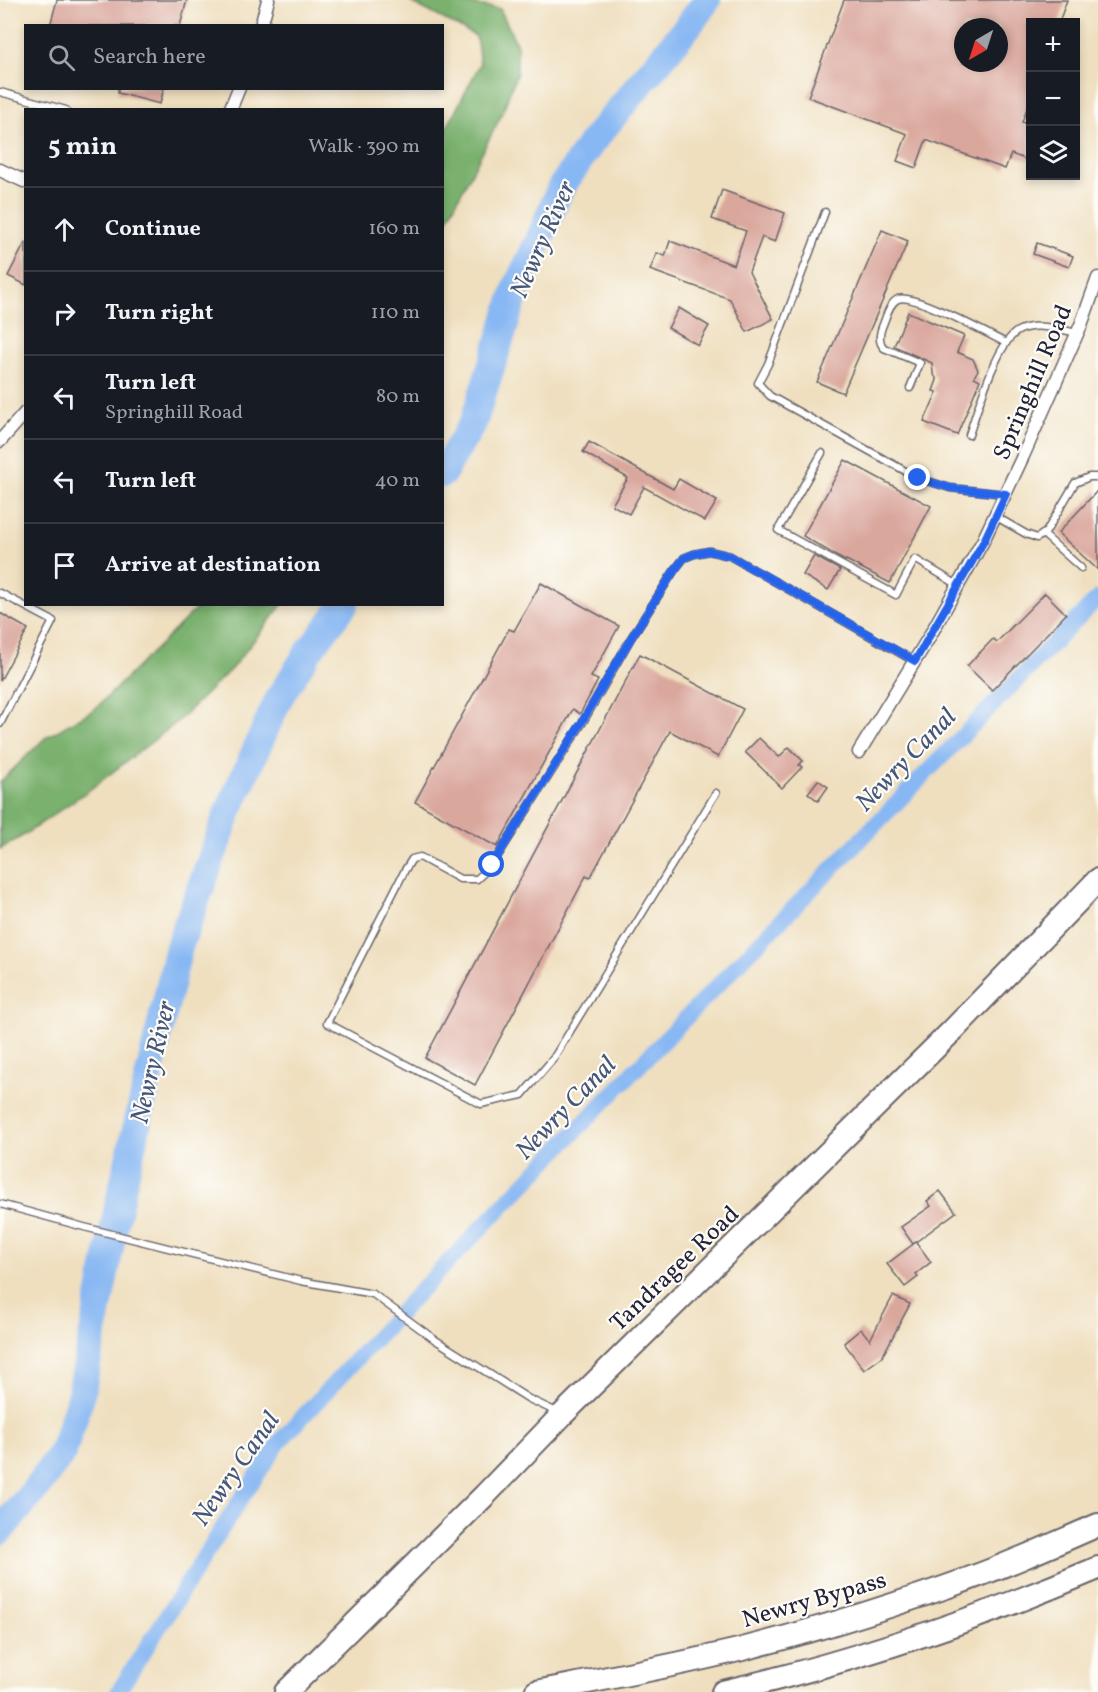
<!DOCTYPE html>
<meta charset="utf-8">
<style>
body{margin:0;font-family:Vollkorn,serif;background:#242831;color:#f1f3f6}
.controls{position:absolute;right:18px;top:18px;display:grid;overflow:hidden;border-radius:0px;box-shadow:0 3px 9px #0003}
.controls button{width:54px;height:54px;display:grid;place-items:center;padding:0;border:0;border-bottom:2px solid #363941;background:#171b24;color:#f1f3f6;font:30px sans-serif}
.compass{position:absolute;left:954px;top:18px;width:54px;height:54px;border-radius:50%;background:#171b24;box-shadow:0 3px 9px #0003;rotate:219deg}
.stop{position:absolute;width:18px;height:18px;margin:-14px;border:4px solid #2563eb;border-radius:50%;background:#fff}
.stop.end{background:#2563eb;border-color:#fff;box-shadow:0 2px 6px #0008}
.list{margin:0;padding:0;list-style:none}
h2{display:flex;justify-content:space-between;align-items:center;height:78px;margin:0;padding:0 24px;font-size:26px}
h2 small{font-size:20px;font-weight:400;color:#9ea1a6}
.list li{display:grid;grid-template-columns:39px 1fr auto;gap:18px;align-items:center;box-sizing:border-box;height:84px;padding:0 24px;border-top:2px solid #363941}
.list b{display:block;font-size:22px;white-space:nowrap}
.list p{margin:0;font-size:20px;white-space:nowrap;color:#9ea1a6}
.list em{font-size:20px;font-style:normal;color:#9ea1a6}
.icon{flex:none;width:33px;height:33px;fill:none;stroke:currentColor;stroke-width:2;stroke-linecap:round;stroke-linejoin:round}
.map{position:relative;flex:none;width:1098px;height:1692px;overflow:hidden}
.search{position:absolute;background:#171b24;box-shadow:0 3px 9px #0003;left:24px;top:24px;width:420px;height:66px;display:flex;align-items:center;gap:15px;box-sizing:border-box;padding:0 21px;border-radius:0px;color:#9ea1a6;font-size:22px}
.panel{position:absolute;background:#171b24;box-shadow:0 3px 9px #0003;left:24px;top:108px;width:420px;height:498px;border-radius:0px}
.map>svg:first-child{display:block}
.forest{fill:#7ab16e;stroke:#4e6a54;stroke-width:1.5}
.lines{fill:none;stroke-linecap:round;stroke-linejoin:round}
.canal{stroke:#88b8f3;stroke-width:16}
.river{stroke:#88b8f3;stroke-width:28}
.building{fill:#daa79d;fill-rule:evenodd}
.lane-casing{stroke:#6a6469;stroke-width:9}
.street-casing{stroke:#6a6469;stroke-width:15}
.highway-casing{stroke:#6a6469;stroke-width:26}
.lane{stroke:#fff;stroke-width:6}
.street{stroke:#fff;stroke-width:12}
.highway{stroke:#fff;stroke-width:22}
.route{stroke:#2563eb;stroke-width:8}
.labels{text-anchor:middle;stroke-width:4.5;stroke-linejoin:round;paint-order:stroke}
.street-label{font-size:24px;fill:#22223b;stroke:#fdfcf7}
.water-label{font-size:26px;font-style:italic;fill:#46567b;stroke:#fdfcf7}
</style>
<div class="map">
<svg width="1098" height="1692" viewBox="0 0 1098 1692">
<rect width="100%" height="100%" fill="#fdfcf7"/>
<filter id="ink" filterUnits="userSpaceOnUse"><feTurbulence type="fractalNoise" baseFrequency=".0167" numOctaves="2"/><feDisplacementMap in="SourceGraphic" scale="12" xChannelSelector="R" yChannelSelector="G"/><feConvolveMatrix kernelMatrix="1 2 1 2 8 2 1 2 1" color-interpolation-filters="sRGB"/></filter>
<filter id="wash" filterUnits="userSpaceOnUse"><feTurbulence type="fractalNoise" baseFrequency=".008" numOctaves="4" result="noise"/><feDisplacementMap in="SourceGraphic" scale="24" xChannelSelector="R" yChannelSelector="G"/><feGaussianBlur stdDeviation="1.35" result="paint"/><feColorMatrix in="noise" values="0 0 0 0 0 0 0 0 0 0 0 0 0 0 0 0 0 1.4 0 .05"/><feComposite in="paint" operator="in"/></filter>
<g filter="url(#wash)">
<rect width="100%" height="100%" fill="#efdfbf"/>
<g class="forest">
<path d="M407,0H447L500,9L517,45V73L501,116L443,228V135L480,64L476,36Z"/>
<path d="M201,604L282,605L232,668L176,723L92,788L24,835L0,849V782L45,738L95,709Z"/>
</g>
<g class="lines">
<path class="canal" d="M118,1692L239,1502L280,1441L420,1291L749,953L1098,598"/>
<g class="river">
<path d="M442,474L473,423L518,284L540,238L560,189L592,142L689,25L707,0"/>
<path d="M0,1531L38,1486L63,1451L80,1399L119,1202L179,947L229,810L279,698L309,651L345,604"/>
</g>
</g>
<g id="blocks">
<g class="building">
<path d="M57,0H187L180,26H50Z"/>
<path d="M844,0H1067L1059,22H1030V100L1022,122L1030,125V161L1011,154L1005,169L926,140L916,168L897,161L907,134L808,97ZM963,27H999V63H963Z"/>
<path d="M118,88H164L160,104L118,93Z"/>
<path d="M722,190L785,213L775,242L762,237L749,272L773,319L747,332L730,299L650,270L657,253L665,256L670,241L734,265L746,231L712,219Z"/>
<path d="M882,230L908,241L843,393L817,382Z"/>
<path d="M26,241V285L8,276Z"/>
<path d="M1037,243L1073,256L1069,267L1033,254Z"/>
<path d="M679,308L709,326L698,345L668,328Z"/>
<path d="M908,312L964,336L957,352L973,359L978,370L974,377L980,380L957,435L924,422L937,392L933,391L937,380L933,373L932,363L894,346Z"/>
<path d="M589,442L673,489L679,479L717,501L705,521L644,487L629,514L612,505L628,478L583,452Z"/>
<path d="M845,460L931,506L890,583L846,560L845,561L803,536Z"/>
<path d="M1098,490V570L1058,533Z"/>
<path d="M814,556L840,570L828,590L803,575Z"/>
<path d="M541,583L619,626L591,677L598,680L580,714L573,709L497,847L415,802L509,629L514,631Z"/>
<path d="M1045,593L1066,614L992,690L967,666L993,639L997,642Z"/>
<path d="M0,613L28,629L0,681Z"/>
<path d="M640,654L743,709L718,757L670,731L590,878L586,876L475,1085L425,1058Z"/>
<path d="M759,738L779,757L789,747L803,761L799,765L802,767L782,788L745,752Z"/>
<path d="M818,780L828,787L818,801L808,793Z"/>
<path d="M940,1191L956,1212L913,1244L901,1227L931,1206L927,1201Z"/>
<path d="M916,1242L931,1262L916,1274L918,1277L905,1287L887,1264Z"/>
<path d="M893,1296L910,1304L882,1357L864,1370L844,1343L861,1329L870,1340Z"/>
</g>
</g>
</g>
<g filter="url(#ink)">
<use href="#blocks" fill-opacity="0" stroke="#6a6469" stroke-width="1.5"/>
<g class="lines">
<defs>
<g id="lane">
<path d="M0,92L66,110"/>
<path d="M825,212L768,364L758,383L770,396L918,478L950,488L1005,494"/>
<path d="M910,388L920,363L884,348C878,342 879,335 882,327C886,318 889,303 898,299C913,293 988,334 1006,343"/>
<path d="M969,435C977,411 997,342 1018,331C1035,322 1060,329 1077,333"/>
<path d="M822,453L778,530L896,595L915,559L958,585"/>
<path d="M995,516L1026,534L1037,538L1046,532L1075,483L1089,477H1098"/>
<path d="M1043,534L1081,568"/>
<path d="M0,593L53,621L0,724"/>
<path d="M716,793L553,1059L522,1095L481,1104L327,1023L405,870L412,859L420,857L460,879H477L492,865L583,722L631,638L674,571L684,558L694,554L709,551L730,556L914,661"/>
<path d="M0,1204L84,1227L301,1281L373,1294L434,1339L529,1399L559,1413"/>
</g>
<g id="street">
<path d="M261,26L268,0"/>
<path d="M230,110L239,88"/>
<path d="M0,170L26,182"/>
<path d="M0,441L26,412"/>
<path d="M859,752L928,639L983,541L1023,456L1081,325L1098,278"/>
</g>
<g id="highway">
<path d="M286,1692L485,1495L562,1415L953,1030L1098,880"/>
<path d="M536,1692C608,1678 680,1665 750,1647C816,1630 882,1609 946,1587C998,1569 1048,1547 1098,1525"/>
<path d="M723,1692C851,1662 977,1620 1098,1568"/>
</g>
</defs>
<use href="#lane" class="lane-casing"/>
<use href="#street" class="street-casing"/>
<use href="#highway" class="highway-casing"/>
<use href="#lane" class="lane"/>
<use href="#street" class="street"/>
<use href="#highway" class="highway"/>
</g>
</g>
<g class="lines" filter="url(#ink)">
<path class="route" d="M492,865L582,722L631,638L674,571L684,558L694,554L709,551L730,556L915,661L984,541L1006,494L950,488L918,478"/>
</g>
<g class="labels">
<g class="street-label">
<text transform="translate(1032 382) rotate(-67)" y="8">Springhill Road</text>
<text transform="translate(674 1268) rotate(-44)" y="8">Tandragee Road</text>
<text transform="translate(814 1599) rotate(-16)" y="8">Newry Bypass</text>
</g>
<g class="water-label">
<text transform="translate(542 239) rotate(-66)" y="9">Newry River</text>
<text transform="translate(905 759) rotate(-46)" y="9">Newry Canal</text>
<text transform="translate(152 1062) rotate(-77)" y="9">Newry River</text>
<text transform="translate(565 1107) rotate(-46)" y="9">Newry Canal</text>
<text transform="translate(235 1468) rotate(-55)" y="9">Newry Canal</text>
</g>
</g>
</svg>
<div class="controls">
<button>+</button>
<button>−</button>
<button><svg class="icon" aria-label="layers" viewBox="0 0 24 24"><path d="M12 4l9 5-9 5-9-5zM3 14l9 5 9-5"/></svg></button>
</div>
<svg class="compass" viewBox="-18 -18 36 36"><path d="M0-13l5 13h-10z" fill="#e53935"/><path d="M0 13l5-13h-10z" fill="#9ea1a6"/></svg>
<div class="stop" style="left:492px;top:865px"></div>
<div class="stop end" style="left:918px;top:478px"></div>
<div class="search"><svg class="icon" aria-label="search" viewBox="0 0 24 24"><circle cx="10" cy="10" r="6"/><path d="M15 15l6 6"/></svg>Search here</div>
<section class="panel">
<h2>5 min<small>Walk · 390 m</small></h2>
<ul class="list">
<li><svg class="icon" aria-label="ahead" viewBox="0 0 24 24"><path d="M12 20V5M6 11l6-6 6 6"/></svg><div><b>Continue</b></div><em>160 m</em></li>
<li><svg class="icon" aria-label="right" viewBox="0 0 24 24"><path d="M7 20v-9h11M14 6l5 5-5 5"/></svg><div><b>Turn right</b></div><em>110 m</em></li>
<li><svg class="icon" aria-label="left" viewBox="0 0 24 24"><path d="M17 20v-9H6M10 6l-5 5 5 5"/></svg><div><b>Turn left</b><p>Springhill Road</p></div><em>80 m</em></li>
<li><svg class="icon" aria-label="left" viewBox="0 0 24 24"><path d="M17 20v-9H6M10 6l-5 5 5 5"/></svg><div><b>Turn left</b></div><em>40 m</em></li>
<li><svg class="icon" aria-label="arrive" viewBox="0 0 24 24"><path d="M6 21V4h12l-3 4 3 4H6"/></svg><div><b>Arrive at destination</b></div></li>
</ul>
</section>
</div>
